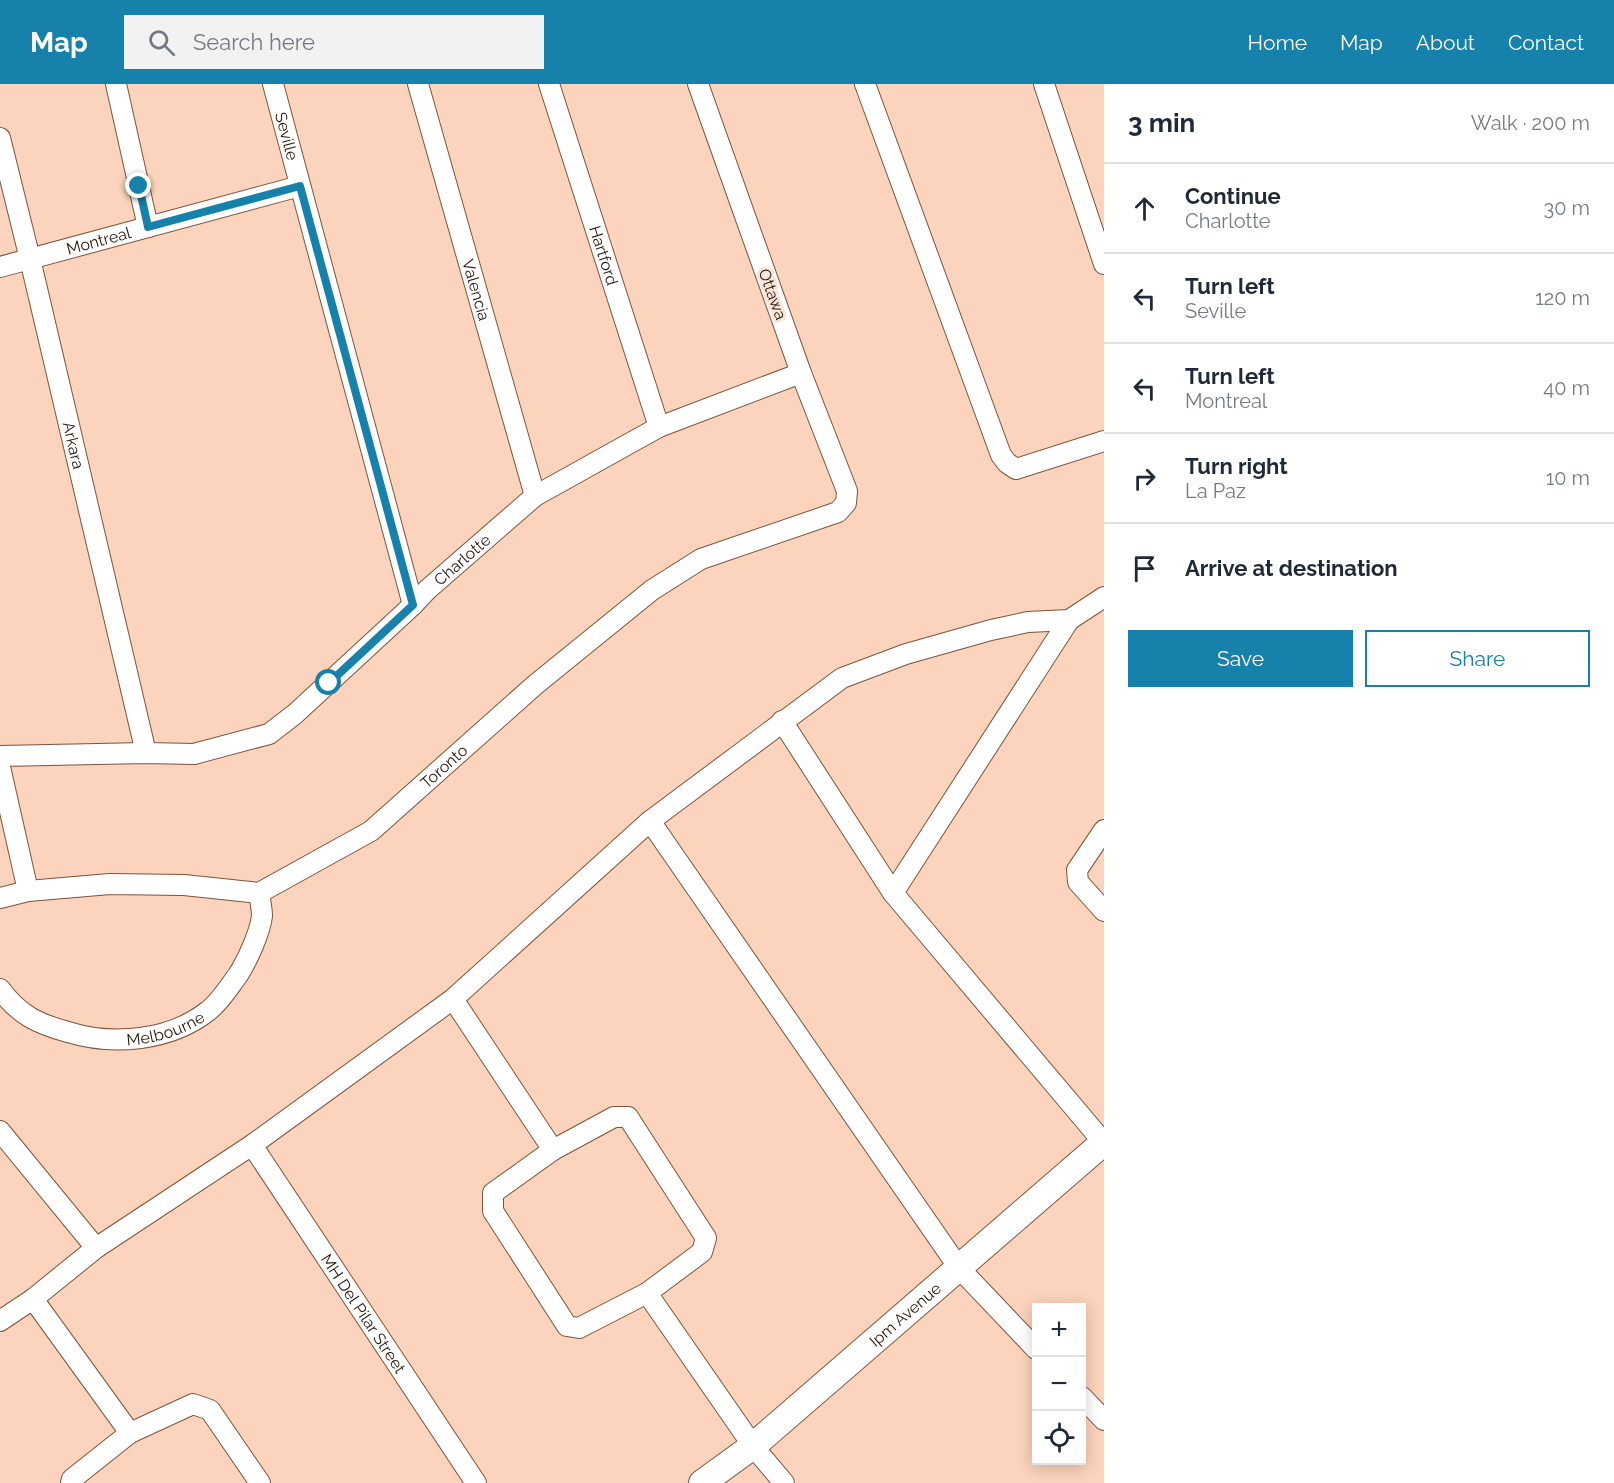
<!DOCTYPE html>
<meta charset="utf-8">
<style>
body{margin:0;font-family:Raleway,sans-serif;background:#f2f2f3;color:#1f2937}
.controls{position:absolute;right:18px;bottom:18px;display:grid;overflow:hidden;border-radius:0px;box-shadow:0 3px 15px #0003}
.controls button{width:54px;height:54px;display:grid;place-items:center;padding:0;border:0;border-bottom:2px solid #e0e1e3;background:#fff;color:#1f2937;font:30px sans-serif}
.stop{position:absolute;width:18px;height:18px;margin:-14px;border:4px solid #1681aa;border-radius:50%;background:#fff}
.stop.end{background:#1681aa;border-color:#fff;box-shadow:0 2px 6px #0008}
.list{margin:0;padding:0;list-style:none}
h2{display:flex;justify-content:space-between;align-items:center;height:78px;margin:0;padding:0 24px;font-size:26px}
h2 small{font-size:20px;font-weight:400;color:#747a83}
.list li{display:grid;grid-template-columns:39px 1fr auto;gap:18px;align-items:center;box-sizing:border-box;height:90px;padding:0 24px;border-top:2px solid #e0e1e3}
.list b{display:block;font-size:22px;white-space:nowrap}
.list p{margin:0;font-size:20px;white-space:nowrap;color:#747a83}
.list em{font-size:20px;font-style:normal;color:#747a83}
.actions{display:flex;gap:12px;padding:18px 24px}
.actions a{flex:1;padding:14px 0;border:2px solid #1681aa;border-radius:0px;text-align:center;font-size:21px;color:#1681aa}
.actions .main{background:#1681aa;color:#fff}
.icon{flex:none;width:33px;height:33px;fill:none;stroke:currentColor;stroke-width:2;stroke-linecap:round;stroke-linejoin:round}
.map{position:relative;flex:none;width:1104px;height:1399px;overflow:hidden}
header{display:flex;align-items:center;gap:36px;box-sizing:border-box;height:84px;padding:0 30px;background:#1681aa;color:#fff}
header strong{font-size:28px}
nav{display:flex;gap:33px;margin-inline-start:auto;font-size:21px}
.search{width:420px;height:54px;background:#f2f2f3;display:flex;align-items:center;gap:15px;box-sizing:border-box;padding:0 21px;border-radius:0px;color:#747a83;font-size:22px}
main{display:flex}
aside{flex:1;background:#fff}
.map>svg:first-child{display:block}
.lines{fill:none;stroke-linecap:round;stroke-linejoin:round}
.minor-casing{stroke:#7e533a;stroke-width:22}
.tertiary-casing{stroke:#7e533a;stroke-width:28}
.minor{stroke:#fff;stroke-width:20}
.tertiary{stroke:#fff;stroke-width:26}
.route{stroke:#1681aa;stroke-width:8}
.labels{text-anchor:middle;stroke-width:6;stroke-linejoin:round;paint-order:stroke}
.street-label{font-size:16px;fill:#27160b;stroke:#fae5d9}
</style>
<header>
<strong>Map</strong>
<div class="search"><svg class="icon" aria-label="search" viewBox="0 0 24 24"><circle cx="10" cy="10" r="6"/><path d="M15 15l6 6"/></svg>Search here</div>
<nav><a>Home</a><a>Map</a><a>About</a><a>Contact</a></nav>
</header>
<main>
<div class="map">
<svg width="1104" height="1399" viewBox="0 0 1104 1399">
<rect width="100%" height="100%" fill="#fcd3bc"/>
<g class="lines">
<defs>
<g id="minor">
<path d="M116,0L148,143"/>
<path id="s1" d="M273,0L413,521"/>
<path id="s2" d="M418,0L535,412"/>
<path id="s3" d="M549,0L659,343"/>
<path d="M865,0L1001,371L1007,379L1016,385L1104,357"/>
<path d="M1044,0L1104,180"/>
<path id="s4" d="M0,54L30,175L146,669"/>
<path id="s5" d="M0,183L300,102"/>
<path d="M782,637L893,809L1104,1059"/>
<path id="s6" d="M0,672L146,669L194,670L269,650L295,630L413,521L427,506L535,412L659,343L801,289"/>
<path d="M0,683L28,807"/>
<path d="M650,737L959,1184L1036,1265"/>
<path d="M1104,746L1077,786L1078,798L1104,827"/>
<path d="M893,809L1069,536"/>
<path id="s7" d="M0,814L28,807L110,800L184,801L259,809L371,747L535,601L652,506L701,475L838,428L846,419L847,407L801,289L698,0"/>
<path id="s8" d="M0,905C19,931 38,940 68,948C113,962 170,957 208,927C220,918 229,903 238,891C247,877 260,849 262,832C262,825 260,816 259,809"/>
<path d="M453,915L553,1066"/>
<path d="M614,1033H628L706,1154L702,1168L647,1209L579,1244L567,1242L493,1127V1109L553,1066Z"/>
<path d="M0,1047L96,1164"/>
<path id="s9" d="M252,1061L476,1399"/>
<path d="M647,1209L753,1362L784,1399"/>
<path d="M33,1215L130,1349L72,1395L71,1399"/>
<path d="M0,1237L33,1215L96,1164L252,1061L453,915L650,737L842,594L906,570L991,546L1028,538L1069,536L1104,513"/>
<path d="M1082,1313L1104,1336"/>
<path d="M130,1349L193,1320L210,1326L260,1399"/>
</g>
<g id="tertiary">
<path id="s10" d="M702,1399L753,1362L1104,1058"/>
</g>
</defs>
<use href="#minor" class="minor-casing"/>
<use href="#tertiary" class="tertiary-casing"/>
<use href="#minor" class="minor"/>
<use href="#tertiary" class="tertiary"/>
</g>
<g class="lines">
<path class="route" d="M139,102L148,143L300,102L413,521L329,599"/>
</g>
<g class="labels">
<g class="street-label">
<text dy="6" stroke="none"><textPath href="#s1" startOffset="54">Seville</textPath></text>
<text dy="6" stroke="none"><textPath href="#s5" startOffset="102">Montreal</textPath></text>
<text dy="6" stroke="none"><textPath href="#s3" startOffset="180">Hartford</textPath></text>
<text dy="6" stroke="none"><textPath href="#s2" startOffset="214">Valencia</textPath></text>
<text transform="translate(773 210) rotate(70)" y="6">Ottawa</text>
<text dy="6" stroke="none"><textPath href="#s4" startOffset="316">Arkara</textPath></text>
<text dy="6" stroke="none"><textPath href="#s6" startOffset="532">Charlotte</textPath></text>
<text dy="6" stroke="none"><textPath href="#s7" startOffset="486">Toronto</textPath></text>
<text dy="6" stroke="none"><textPath href="#s8" startOffset="182">Melbourne</textPath></text>
<text dy="6" stroke="none"><textPath href="#s9" startOffset="202">MH Del Pilar Street</textPath></text>
<text dy="6" stroke="none"><textPath href="#s10" startOffset="264">Ipm Avenue</textPath></text>
</g>
</g>
</svg>
<div class="controls">
<button>+</button>
<button>−</button>
<button><svg class="icon" aria-label="locate" viewBox="0 0 24 24"><circle cx="12" cy="12" r="6"/><path d="M12 2v4M12 18v4M2 12h4M18 12h4"/></svg></button>
</div>
<div class="stop" style="left:329px;top:599px"></div>
<div class="stop end" style="left:139px;top:102px"></div>
</div>
<aside>
<h2>3 min<small>Walk · 200 m</small></h2>
<ul class="list">
<li><svg class="icon" aria-label="ahead" viewBox="0 0 24 24"><path d="M12 20V5M6 11l6-6 6 6"/></svg><div><b>Continue</b><p>Charlotte</p></div><em>30 m</em></li>
<li><svg class="icon" aria-label="left" viewBox="0 0 24 24"><path d="M17 20v-9H6M10 6l-5 5 5 5"/></svg><div><b>Turn left</b><p>Seville</p></div><em>120 m</em></li>
<li><svg class="icon" aria-label="left" viewBox="0 0 24 24"><path d="M17 20v-9H6M10 6l-5 5 5 5"/></svg><div><b>Turn left</b><p>Montreal</p></div><em>40 m</em></li>
<li><svg class="icon" aria-label="right" viewBox="0 0 24 24"><path d="M7 20v-9h11M14 6l5 5-5 5"/></svg><div><b>Turn right</b><p>La Paz</p></div><em>10 m</em></li>
<li><svg class="icon" aria-label="arrive" viewBox="0 0 24 24"><path d="M6 21V4h12l-3 4 3 4H6"/></svg><div><b>Arrive at destination</b></div></li>
</ul>
<div class="actions"><a class="main">Save</a><a>Share</a></div>
</aside>
</main>
